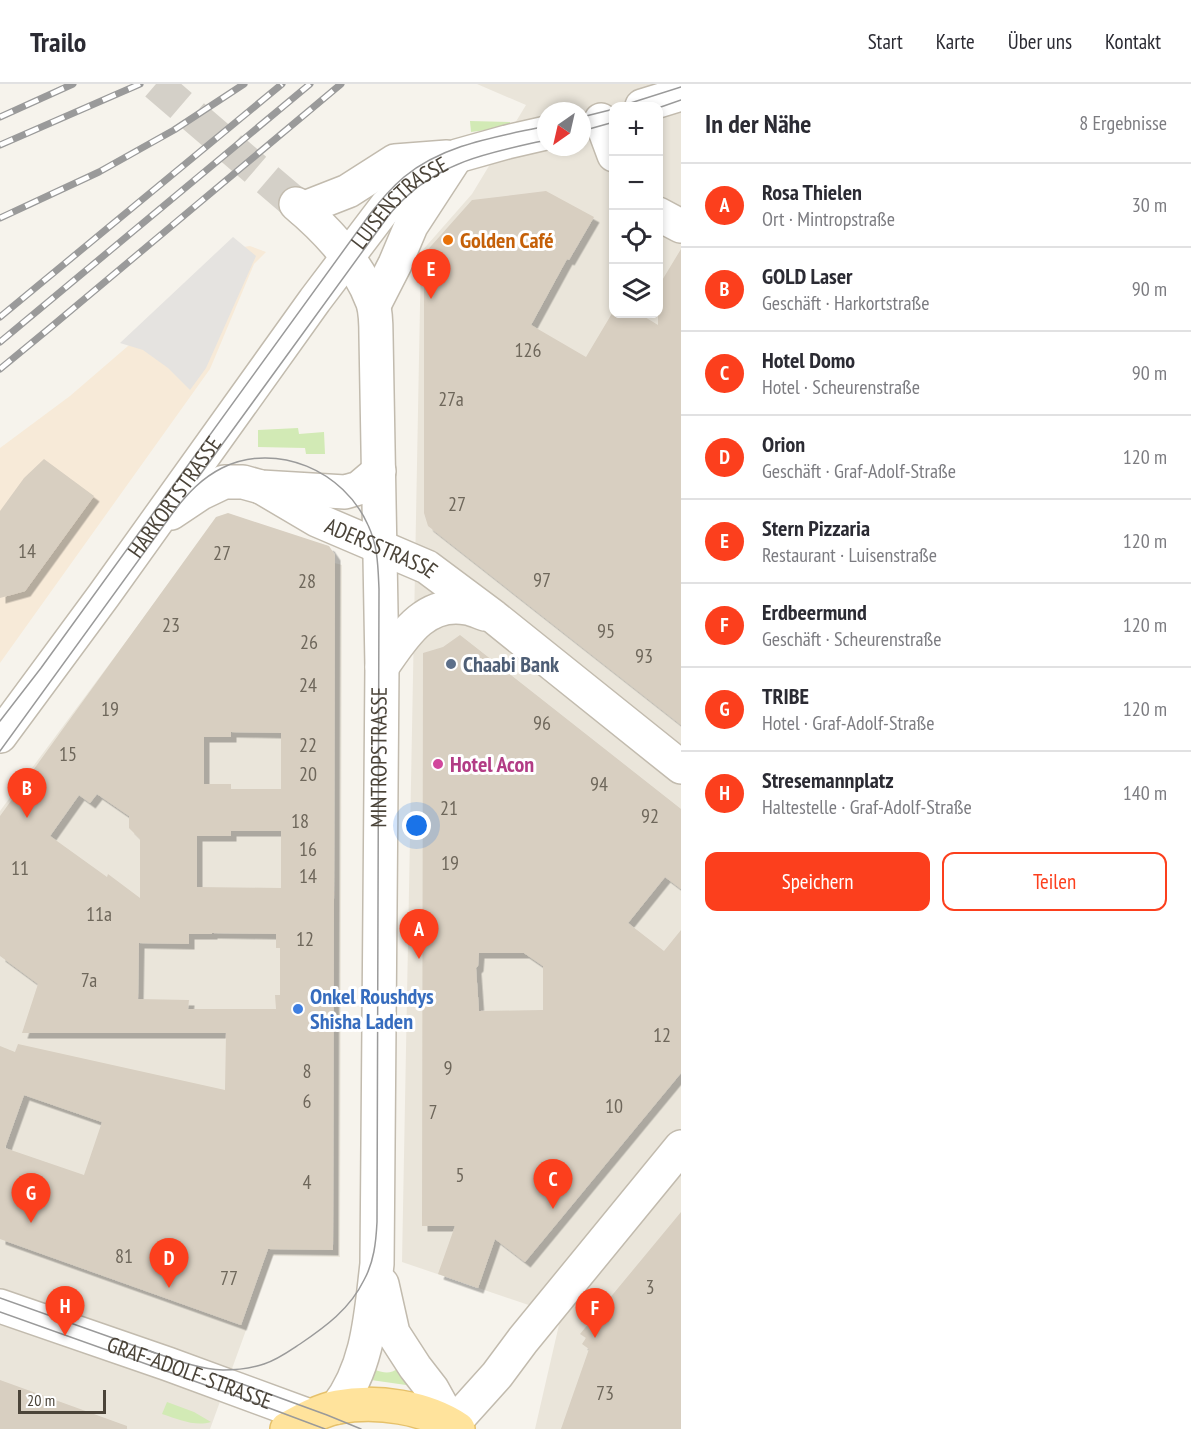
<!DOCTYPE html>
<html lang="de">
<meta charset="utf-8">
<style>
body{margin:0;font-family:"PT Sans Narrow",sans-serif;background:#f7f7f7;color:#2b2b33}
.controls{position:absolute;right:18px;top:18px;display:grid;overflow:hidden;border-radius:12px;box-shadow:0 3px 9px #0003}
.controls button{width:54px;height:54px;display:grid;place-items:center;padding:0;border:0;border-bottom:2px solid #e1e1e2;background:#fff;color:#2b2b33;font:30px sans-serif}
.compass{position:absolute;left:537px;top:18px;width:54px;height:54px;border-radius:50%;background:#fff;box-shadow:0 3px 9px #0003;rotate:214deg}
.scale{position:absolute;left:18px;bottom:15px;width:88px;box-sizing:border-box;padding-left:6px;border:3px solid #4b4439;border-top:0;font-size:16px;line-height:21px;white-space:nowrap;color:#4b4439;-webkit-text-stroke:4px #fff;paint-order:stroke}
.you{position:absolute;left:417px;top:742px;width:21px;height:21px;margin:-15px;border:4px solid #fff;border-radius:50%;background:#1a73e8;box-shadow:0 0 0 9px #1a73e833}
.badge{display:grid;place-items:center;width:39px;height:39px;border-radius:50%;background:#fc3f1d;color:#fff;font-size:20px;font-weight:700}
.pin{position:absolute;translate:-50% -50px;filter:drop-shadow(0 2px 3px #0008)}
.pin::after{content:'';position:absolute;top:32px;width:21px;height:18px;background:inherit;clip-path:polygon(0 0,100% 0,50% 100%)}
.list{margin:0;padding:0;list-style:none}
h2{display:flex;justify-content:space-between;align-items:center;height:78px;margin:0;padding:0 24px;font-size:26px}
h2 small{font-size:20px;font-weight:400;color:#7c7c81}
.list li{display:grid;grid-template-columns:39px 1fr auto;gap:18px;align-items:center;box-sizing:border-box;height:84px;padding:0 24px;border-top:2px solid #e1e1e2}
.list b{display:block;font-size:22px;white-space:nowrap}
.list p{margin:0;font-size:20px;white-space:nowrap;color:#7c7c81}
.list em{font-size:20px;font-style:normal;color:#7c7c81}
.actions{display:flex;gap:12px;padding:18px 24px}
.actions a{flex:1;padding:14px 0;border:2px solid #fc3f1d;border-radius:12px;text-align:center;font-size:21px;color:#fc3f1d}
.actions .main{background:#fc3f1d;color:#fff}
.icon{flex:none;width:33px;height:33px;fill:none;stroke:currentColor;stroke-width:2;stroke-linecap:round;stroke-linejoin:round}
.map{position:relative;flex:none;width:681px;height:1345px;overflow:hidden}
header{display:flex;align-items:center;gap:36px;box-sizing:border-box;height:84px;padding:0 30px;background:#fff;border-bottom:2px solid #e1e1e2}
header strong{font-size:28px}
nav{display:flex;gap:33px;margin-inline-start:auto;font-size:21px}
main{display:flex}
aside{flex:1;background:#fff}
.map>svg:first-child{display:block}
.residential{fill:#eae5da;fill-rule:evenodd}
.commercial{fill:#f7ead8}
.green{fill:#d2eab5}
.parking{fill:#e5e3e0}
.building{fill:#d8cfc1;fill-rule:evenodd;filter:url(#shadow)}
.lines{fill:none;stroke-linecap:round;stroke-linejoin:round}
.minor-tunnel{stroke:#d4d0c8;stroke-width:33;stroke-dasharray:33 16;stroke-linecap:butt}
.minor-casing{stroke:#c2bbae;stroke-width:36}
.major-casing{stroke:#e6c16a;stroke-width:36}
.minor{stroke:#fff;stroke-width:33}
.major{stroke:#ffe39c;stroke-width:33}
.tram{stroke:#9a9a9a;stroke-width:1.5}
.rail-casing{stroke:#9a9a9a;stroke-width:7}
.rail{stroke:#fff;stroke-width:4.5;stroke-dasharray:14;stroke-linecap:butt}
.food-dot{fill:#e8710a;stroke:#fff;stroke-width:2}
.service-dot{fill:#5c6f8a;stroke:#fff;stroke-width:2}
.hotel-dot{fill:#d1479c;stroke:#fff;stroke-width:2}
.shop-dot{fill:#3f7fe0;stroke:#fff;stroke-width:2}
.labels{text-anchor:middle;stroke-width:6;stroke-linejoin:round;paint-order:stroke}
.number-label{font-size:20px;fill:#6e675b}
.street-label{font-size:22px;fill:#4b4439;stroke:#fff}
.food-label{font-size:22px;font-weight:bold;fill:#c56008;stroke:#fff;text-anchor:start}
.service-label{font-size:22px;font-weight:bold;fill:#4e5e75;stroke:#fff;text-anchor:start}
.hotel-label{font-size:22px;font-weight:bold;fill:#b23c85;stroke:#fff;text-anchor:start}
.shop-label{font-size:22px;font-weight:bold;fill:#366cbe;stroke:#fff;text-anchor:start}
</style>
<header>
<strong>Trailo</strong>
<nav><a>Start</a><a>Karte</a><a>Über uns</a><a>Kontakt</a></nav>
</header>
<main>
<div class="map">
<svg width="681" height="1345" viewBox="0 0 681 1345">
<defs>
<filter id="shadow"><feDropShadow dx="5.5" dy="5.5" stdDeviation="0" flood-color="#0004"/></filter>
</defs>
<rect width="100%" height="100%" fill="#f6f3ec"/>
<g class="residential">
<path d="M477,0H681V1345H535L561,1232L402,1178L421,168L472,110L526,21ZM614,22H658V230H614ZM546,27H582V63H546Z"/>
<path d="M215,438L312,473L342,481L340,1173L273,1172L210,1345H0V727Z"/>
</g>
<path class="commercial" d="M250,162L266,168L254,180L210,285L0,579V364L70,312L186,212L236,164Z"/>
<g class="green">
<path d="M470,37L510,38V43L471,48Z"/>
<path d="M298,344L299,350L324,348L325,370H306L305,364L258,363V346Z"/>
<path d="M399,1284L413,1302L371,1296L375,1286C385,1289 390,1290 399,1284Z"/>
<path d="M167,1318L194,1328L211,1338C195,1343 178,1335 162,1330Z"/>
</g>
<path class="parking" d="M233,153L256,172L206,284L190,306L168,284L143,266L120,259Z"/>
<g class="building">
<path d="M546,107L594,133L569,176L567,175L531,241L586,273L614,226V230H640L658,241V203L681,165V641L428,442L424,429V170L472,116Z"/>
<path d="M44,375L94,412L25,507L0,514V427L24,394Z"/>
<path d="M228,429L329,462L335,471L333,1166L268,1165L241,1241L0,1155V962L15,968L18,960L225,1006L226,949H22L38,900L0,872V732L216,433ZM231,648L281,649V705H231V700H204V653H231ZM97,710L129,732V744L140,755V814L108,790L107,793L50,752L79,711L90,719ZM231,747H281V804L197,803V752H231ZM212,849L276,850V864H280V911H275L276,925H188L189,916L138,915L139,859L189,860V850H212ZM24,1011L102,1038L84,1091L5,1064Z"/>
<path d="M460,551L681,725V805L665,793L628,839L664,867L681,846V989L525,1178L495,1155L478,1204L438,1190L455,1142H422L423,569L443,563ZM479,869H524L543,882V926L479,927L476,884L478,882Z"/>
<path d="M681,1128V1345H561L589,1265L582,1260L586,1254L580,1250Z"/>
<path d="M0,1296L127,1342V1345H0Z"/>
</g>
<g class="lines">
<path class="minor-tunnel" d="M156,0L296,120"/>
<defs>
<g id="minor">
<path d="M642,22L681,10"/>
<path d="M601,36L614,71"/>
<path d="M296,120C327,146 359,180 373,219C376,229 376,241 376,252L382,583L377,1180C371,1229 369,1282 337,1323"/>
<path d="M302,125L348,107L395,77L447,73"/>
<path d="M658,130L681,142"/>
<path d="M374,221L395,180L411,142L454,76"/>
<path id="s1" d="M261,403L317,436L427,483L494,533L681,683"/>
<path d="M171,429L201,409L224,398H243L261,403L345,408L359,404L379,387"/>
<path d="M382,583C403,553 424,516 467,524C473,525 479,528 485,530"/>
<path id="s2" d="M0,652L104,511L315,216L387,121L414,96L457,72L507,58L546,49"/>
<path d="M382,1200L393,1249L415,1283L432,1305L452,1341L497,1291L523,1256L681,1063"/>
<path id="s3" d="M0,1222L168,1280L312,1333"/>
</g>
<path id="major" d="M287,1345C303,1336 321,1326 338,1323C377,1316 425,1323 458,1345"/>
</defs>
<use href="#minor" class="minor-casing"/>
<use href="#major" class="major-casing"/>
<use href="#minor" class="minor"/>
<use href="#major" class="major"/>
<g class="tram">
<path d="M621,22L681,3"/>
<path d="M658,24L681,16"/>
<path d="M582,33L614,25"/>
<path d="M582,47L614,38"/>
<path d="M197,395L381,142C388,132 396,122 405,114C445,76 494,68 546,56"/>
<path d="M0,637L41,584L370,130C380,117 391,104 404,93C444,60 497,53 546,42"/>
<path d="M0,667L180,419"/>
<path d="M0,1214L155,1269"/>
<path d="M0,1228L253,1318L325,1345"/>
<path id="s4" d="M147,1266C171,1274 197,1285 223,1286C236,1286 251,1284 264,1280C277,1276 288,1268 300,1260C325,1243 350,1225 364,1196C374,1178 376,1158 377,1138L379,505C378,483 378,462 368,441C344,387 277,357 222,384C202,394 188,409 174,427"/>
<path d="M212,1289L327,1331L361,1345"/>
</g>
<defs>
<g id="rail">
<path d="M0,33L73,0"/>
<path d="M0,61L140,0"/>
<path d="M0,134L99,88L174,46L244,0"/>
<path d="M0,233L282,0"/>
<path d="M0,258L310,0"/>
<path d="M0,285L51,243L341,0"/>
</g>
</defs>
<use href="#rail" class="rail-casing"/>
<use href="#rail" class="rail"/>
</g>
<circle class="food-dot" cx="448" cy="156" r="6"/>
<circle class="service-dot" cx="451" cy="580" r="6"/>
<circle class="hotel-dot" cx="438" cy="680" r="6"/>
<circle class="shop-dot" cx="298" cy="925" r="6"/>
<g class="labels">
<g class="number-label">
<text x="528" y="273">126</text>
<text x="451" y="322">27a</text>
<text x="457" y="427">27</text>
<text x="27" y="474">14</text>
<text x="222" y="476">27</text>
<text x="542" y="503">97</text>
<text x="307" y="504">28</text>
<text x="171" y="548">23</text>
<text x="606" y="554">95</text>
<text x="309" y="565">26</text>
<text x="644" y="579">93</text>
<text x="308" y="608">24</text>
<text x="110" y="632">19</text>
<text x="542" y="646">96</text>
<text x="308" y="668">22</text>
<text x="68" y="677">15</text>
<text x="308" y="697">20</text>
<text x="599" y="707">94</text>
<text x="449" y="731">21</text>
<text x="650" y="739">92</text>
<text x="300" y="744">18</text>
<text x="308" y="772">16</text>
<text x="450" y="786">19</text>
<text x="20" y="791">11</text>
<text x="308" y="799">14</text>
<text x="99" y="837">11a</text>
<text x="305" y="862">12</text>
<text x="89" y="903">7a</text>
<text x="662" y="958">12</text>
<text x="448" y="991">9</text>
<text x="307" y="994">8</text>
<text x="307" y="1024">6</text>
<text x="614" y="1029">10</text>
<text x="433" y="1035">7</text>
<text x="460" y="1098">5</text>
<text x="307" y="1105">4</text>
<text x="124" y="1179">81</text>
<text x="229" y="1201">77</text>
<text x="650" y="1210">3</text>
<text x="605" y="1316">73</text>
</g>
<g class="street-label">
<text dy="8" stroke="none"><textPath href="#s2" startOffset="668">LUISENSTRASSE</textPath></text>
<text dy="8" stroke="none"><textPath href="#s2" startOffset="296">HARKORTSTRASSE</textPath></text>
<text dy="8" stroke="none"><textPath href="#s1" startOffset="135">ADERSSTRASSE</textPath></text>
<text dy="8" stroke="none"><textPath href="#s4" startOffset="778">MINTROPSTRASSE</textPath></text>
<text dy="8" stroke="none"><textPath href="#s3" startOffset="201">GRAF-ADOLF-STRASSE</textPath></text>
</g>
<g class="food-label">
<text x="460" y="164">Golden Café</text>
</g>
<g class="service-label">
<text x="463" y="588">Chaabi Bank</text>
</g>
<g class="hotel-label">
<text x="450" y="688">Hotel Acon</text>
</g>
<g class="shop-label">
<text x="310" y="920">Onkel Roushdys<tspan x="310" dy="25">Shisha Laden</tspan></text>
</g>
</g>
</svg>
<div class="controls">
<button>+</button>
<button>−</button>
<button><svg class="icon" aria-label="locate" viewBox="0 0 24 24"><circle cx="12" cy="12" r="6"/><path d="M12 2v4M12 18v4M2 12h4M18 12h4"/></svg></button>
<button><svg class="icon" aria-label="layers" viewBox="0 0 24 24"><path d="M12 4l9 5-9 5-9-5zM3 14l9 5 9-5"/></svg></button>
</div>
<svg class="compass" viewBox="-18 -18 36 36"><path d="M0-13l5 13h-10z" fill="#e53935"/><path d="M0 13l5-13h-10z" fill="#7c7c81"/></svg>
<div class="scale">20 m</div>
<div class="you"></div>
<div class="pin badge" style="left:419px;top:875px">A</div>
<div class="pin badge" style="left:27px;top:734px">B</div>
<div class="pin badge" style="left:553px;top:1125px">C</div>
<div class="pin badge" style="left:169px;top:1204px">D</div>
<div class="pin badge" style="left:431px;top:215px">E</div>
<div class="pin badge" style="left:595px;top:1254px">F</div>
<div class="pin badge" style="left:31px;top:1139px">G</div>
<div class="pin badge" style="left:65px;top:1252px">H</div>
</div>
<aside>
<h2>In der Nähe<small>8 Ergebnisse</small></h2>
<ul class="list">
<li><span class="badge">A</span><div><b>Rosa Thielen</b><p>Ort · Mintropstraße</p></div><em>30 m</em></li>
<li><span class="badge">B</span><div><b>GOLD Laser</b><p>Geschäft · Harkortstraße</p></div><em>90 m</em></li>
<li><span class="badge">C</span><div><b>Hotel Domo</b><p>Hotel · Scheurenstraße</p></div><em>90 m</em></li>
<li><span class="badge">D</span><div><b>Orion</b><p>Geschäft · Graf-Adolf-Straße</p></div><em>120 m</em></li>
<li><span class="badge">E</span><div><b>Stern Pizzaria</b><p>Restaurant · Luisenstraße</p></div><em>120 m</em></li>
<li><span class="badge">F</span><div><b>Erdbeermund</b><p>Geschäft · Scheurenstraße</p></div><em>120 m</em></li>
<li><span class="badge">G</span><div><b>TRIBE</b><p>Hotel · Graf-Adolf-Straße</p></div><em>120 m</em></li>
<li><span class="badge">H</span><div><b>Stresemannplatz</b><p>Haltestelle · Graf-Adolf-Straße</p></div><em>140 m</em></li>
</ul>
<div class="actions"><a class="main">Speichern</a><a>Teilen</a></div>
</aside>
</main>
